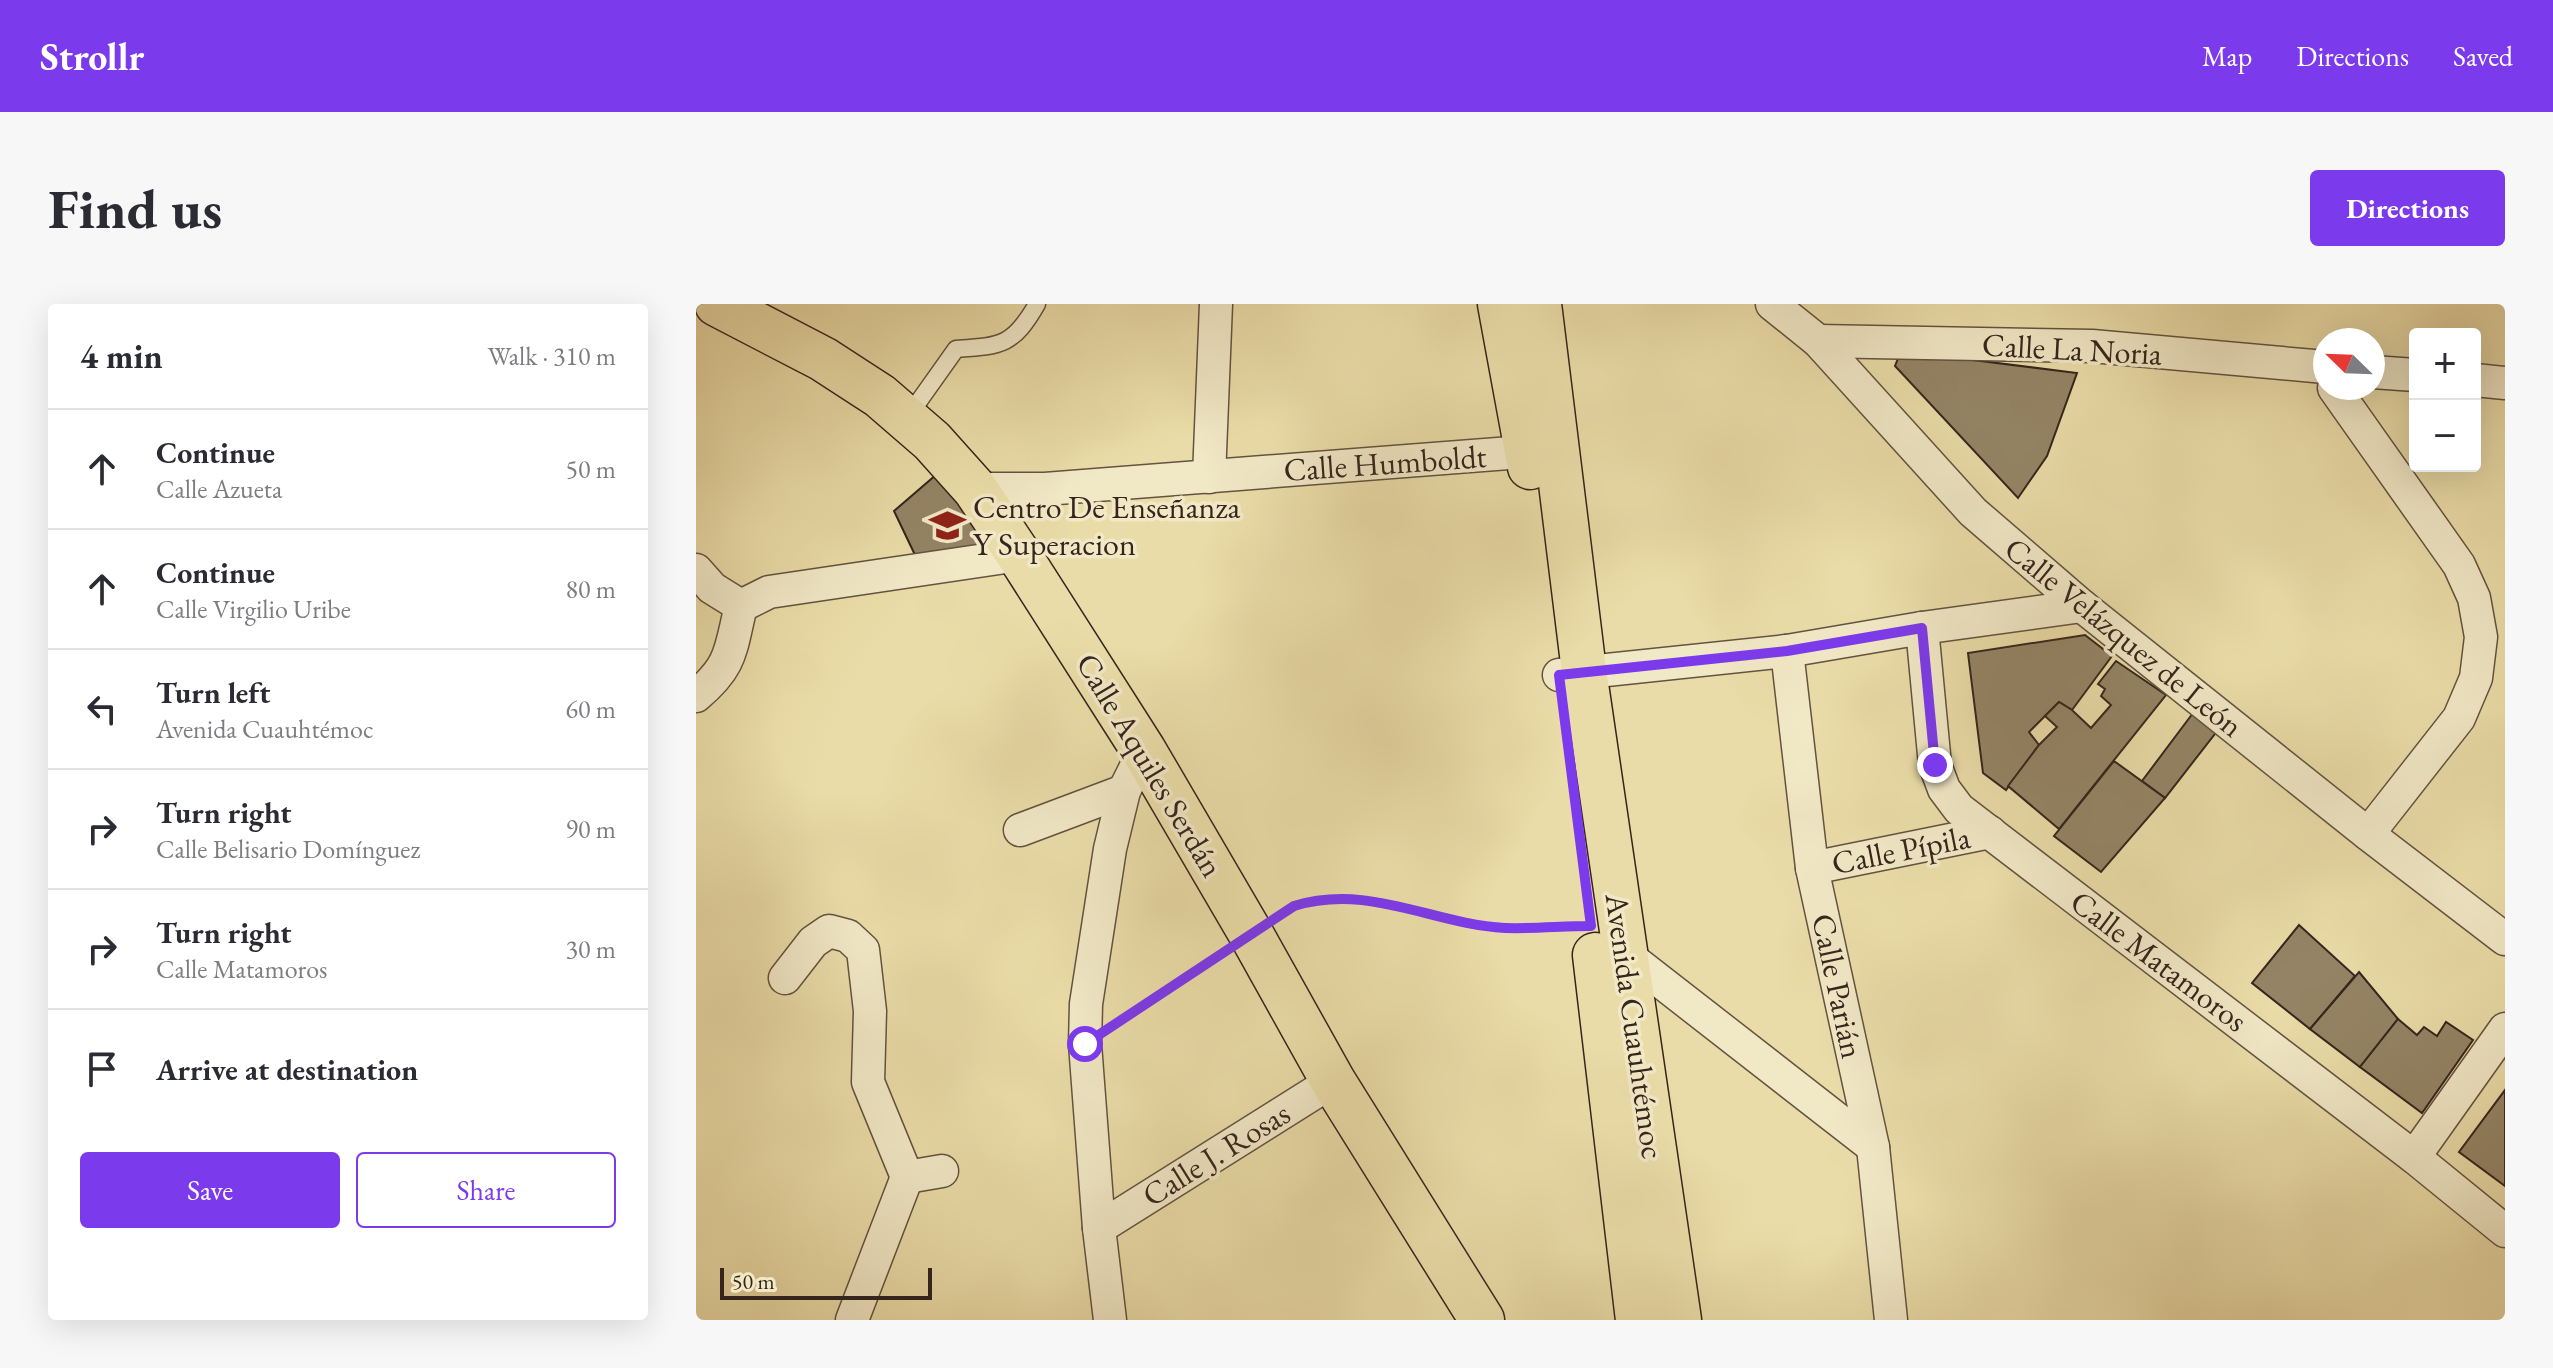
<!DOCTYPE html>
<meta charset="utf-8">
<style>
body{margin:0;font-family:"EB Garamond",serif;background:#f7f7f7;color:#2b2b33}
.controls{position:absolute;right:24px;top:24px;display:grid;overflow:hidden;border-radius:8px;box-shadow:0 8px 32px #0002}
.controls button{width:72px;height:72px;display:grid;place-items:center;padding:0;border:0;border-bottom:2px solid #e1e1e2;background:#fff;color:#2b2b33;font:40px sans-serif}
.compass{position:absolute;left:1617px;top:24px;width:72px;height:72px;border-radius:50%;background:#fff;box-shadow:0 8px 32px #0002;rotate:293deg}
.scale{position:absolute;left:24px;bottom:20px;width:212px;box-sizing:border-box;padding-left:8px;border:4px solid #36251d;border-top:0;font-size:22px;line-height:28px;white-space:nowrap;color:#36251d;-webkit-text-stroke:6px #f1e8c6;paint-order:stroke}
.stop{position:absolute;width:24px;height:24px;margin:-18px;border:6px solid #7c3aed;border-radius:50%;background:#fff}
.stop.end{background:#7c3aed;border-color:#fff;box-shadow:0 2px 8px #0008}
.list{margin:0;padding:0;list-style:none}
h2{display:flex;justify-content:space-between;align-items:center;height:104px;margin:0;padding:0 32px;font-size:34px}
h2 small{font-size:26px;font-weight:400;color:#7c7c81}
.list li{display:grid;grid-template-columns:52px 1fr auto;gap:24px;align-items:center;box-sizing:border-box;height:120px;padding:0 32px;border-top:2px solid #e1e1e2}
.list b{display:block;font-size:30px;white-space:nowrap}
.list p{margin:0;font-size:26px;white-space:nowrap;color:#7c7c81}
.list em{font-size:26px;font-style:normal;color:#7c7c81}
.actions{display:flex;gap:16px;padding:24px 32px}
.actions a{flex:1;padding:18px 0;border:2px solid #7c3aed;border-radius:8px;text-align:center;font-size:28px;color:#7c3aed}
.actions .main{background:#7c3aed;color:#fff}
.icon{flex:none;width:44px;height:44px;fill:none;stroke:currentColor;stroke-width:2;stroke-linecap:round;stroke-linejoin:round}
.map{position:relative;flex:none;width:1809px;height:1016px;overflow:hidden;border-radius:8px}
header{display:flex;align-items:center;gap:48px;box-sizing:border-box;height:112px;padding:0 40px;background:#7c3aed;color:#fff}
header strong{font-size:38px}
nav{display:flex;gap:44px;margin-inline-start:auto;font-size:28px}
.intro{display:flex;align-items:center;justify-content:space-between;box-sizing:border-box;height:192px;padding:0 48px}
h1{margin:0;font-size:56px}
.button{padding:20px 36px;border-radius:8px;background:#7c3aed;color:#fff;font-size:28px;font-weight:700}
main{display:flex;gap:48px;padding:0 48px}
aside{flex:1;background:#fff;border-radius:8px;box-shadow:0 8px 32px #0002}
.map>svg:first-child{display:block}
.building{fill:#948465;stroke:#36251d;stroke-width:2}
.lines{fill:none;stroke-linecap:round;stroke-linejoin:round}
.lane-casing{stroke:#635340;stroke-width:19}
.street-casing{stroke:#635340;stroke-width:35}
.primary-casing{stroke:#36251d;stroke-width:47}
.path{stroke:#36251d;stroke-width:5;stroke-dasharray:6 4;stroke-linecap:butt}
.lane{stroke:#f1e8c6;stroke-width:16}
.street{stroke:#f1e8c6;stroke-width:32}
.primary{stroke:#eadca8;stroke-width:44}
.route{stroke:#7c3aed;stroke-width:10}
.labels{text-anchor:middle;stroke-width:7;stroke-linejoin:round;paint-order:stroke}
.street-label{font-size:32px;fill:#36251d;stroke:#f1e8c6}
.poi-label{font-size:32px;fill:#36251d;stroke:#f1e8c6;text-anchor:start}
</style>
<header>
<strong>Strollr</strong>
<nav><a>Map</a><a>Directions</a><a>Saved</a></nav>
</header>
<div class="intro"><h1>Find us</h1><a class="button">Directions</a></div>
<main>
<aside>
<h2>4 min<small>Walk · 310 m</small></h2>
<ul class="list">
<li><svg class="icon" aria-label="ahead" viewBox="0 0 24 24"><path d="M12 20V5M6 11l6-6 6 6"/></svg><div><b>Continue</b><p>Calle Azueta</p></div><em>50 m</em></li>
<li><svg class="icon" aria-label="ahead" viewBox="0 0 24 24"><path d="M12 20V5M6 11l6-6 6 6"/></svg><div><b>Continue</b><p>Calle Virgilio Uribe</p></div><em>80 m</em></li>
<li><svg class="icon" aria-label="left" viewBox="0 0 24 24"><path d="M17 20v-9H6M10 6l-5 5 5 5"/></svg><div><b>Turn left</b><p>Avenida Cuauhtémoc</p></div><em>60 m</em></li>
<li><svg class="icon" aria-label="right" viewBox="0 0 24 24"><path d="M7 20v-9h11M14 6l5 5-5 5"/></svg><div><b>Turn right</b><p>Calle Belisario Domínguez</p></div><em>90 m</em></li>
<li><svg class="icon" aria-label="right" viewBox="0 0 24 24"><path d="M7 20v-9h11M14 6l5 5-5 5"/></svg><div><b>Turn right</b><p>Calle Matamoros</p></div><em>30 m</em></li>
<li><svg class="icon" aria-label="arrive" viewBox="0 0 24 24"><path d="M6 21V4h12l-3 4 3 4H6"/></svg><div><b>Arrive at destination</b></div></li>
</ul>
<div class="actions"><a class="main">Save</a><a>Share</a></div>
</aside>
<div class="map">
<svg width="1809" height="1016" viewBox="0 0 1809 1016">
<rect width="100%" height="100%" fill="#eadca8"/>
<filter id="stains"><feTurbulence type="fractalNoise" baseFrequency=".0025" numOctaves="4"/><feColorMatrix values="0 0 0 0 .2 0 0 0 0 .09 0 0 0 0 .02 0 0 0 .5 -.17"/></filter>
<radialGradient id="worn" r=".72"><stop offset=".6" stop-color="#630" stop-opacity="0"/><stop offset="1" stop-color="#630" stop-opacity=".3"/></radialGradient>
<g class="building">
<path d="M1205,47L1381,69L1351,152L1322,194L1199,62Z"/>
<path d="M248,164L309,236L220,253L198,207Z"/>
<path d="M1389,331L1416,352L1376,406L1363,398L1333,428L1343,441L1310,486L1287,469L1272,349Z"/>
<path d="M1420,357L1470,391L1363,525L1312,482L1343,441L1361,423L1349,412L1363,398L1376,406L1395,424L1415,401L1405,392L1409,385L1402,380Z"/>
<path d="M1497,409L1522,426L1469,494L1446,477Z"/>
<path d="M1418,457L1469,494L1405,568L1358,532Z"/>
<path d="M1603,621L1659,672L1614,725L1556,679Z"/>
<path d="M1663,668L1702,715L1664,763L1614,725Z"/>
<path d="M1702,715L1721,731L1728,723L1741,732L1750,718L1777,736L1726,809L1664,763Z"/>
<path d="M1809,786V882L1763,848Z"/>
</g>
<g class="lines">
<defs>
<path id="lane" d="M211,114L260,45C305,42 317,42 341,0"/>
<g id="street">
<path d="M1076,0L1122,37L1277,208L1386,302L1672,530L1809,635"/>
<path d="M1122,37L1396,42L1629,63"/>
<path d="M1677,68L1719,71"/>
<path d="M1779,76L1809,79"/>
<path d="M1638,84L1763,261L1778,294L1785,333L1780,374L1763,414L1672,530"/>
<path d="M513,173L520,0"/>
<path d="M279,185H349L852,146"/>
<path d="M0,266L16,284L45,302"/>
<path d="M45,302L73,288L323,251"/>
<path d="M1226,324L1239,461L1248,485L1263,505L1718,853L1809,927"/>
<path d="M1091,347L1116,564L1177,843L1195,1016"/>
<path d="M863,371L1091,347L1226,324L1386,302"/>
<path d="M0,392C37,361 34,346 45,302"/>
<path d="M324,526L428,487"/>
<path d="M1116,564L1294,528"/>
<path d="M919,649H928L1177,843"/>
<path d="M89,674L117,638L133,627L152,632L167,646L174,707L172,778L211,873"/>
<path d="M1718,853L1809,725"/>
<path d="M211,873L246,867"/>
<path d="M403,924L637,777"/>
<path d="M156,1016L211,873"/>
<path d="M414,1016L403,924L389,740L390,700L414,545L428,487L448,447"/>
</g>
<g id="primary">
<path d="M21,0L127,55L184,92L236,137L279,185L323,251L448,447L555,630L637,777L786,1016"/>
<path d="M804,0L834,163"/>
<path d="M843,0L888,367L983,1016"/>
<path d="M899,651L942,1016"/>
</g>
</defs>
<use href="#lane" class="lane-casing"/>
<use href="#street" class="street-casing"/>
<use href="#primary" class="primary-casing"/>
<g class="path">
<path d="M583,612C642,574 713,607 774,619C809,625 844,623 879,622"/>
<path d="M417,722L528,648"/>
</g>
<use href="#lane" class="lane"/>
<use href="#street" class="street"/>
<use href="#primary" class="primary"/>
</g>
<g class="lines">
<path class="route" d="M389,740L598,602C673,579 736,620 809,624C837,625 867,622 895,622L863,371L1091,347L1226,324L1239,461"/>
</g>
<defs>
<symbol id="school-bare" viewBox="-9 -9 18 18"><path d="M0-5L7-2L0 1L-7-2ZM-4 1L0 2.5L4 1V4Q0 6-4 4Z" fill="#8f2418" stroke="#f1e8c6" stroke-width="2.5" paint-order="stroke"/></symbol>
</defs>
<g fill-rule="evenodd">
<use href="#school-bare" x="226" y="196" width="51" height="51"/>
</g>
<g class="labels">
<g class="street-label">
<text transform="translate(1376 45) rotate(3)" y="11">Calle La Noria</text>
<text transform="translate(689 159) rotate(-4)" y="11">Calle Humboldt</text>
<text transform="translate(1428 333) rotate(39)" y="11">Calle Velázquez de León</text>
<text transform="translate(454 461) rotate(59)" y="11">Calle Aquiles Serdán</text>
<text transform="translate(1205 546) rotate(-11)" y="11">Calle Pípila</text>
<text transform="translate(1463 657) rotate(37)" y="11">Calle Matamoros</text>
<text transform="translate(1142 682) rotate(78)" y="11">Calle Parián</text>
<text transform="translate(939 722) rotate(82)" y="11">Avenida Cuauhtémoc</text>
<text transform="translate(520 850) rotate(-32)" y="11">Calle J. Rosas</text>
</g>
<g class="poi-label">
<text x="277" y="214">Centro De Enseñanza<tspan x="277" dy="37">Y Superacion</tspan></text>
</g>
</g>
<rect width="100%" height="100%" filter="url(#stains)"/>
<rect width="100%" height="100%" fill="url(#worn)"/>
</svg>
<div class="controls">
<button>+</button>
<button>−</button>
</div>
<svg class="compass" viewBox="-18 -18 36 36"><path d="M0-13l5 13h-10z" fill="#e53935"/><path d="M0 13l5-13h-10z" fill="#7c7c81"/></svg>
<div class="scale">50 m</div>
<div class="stop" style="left:389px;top:740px"></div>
<div class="stop end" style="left:1239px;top:461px"></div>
</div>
</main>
